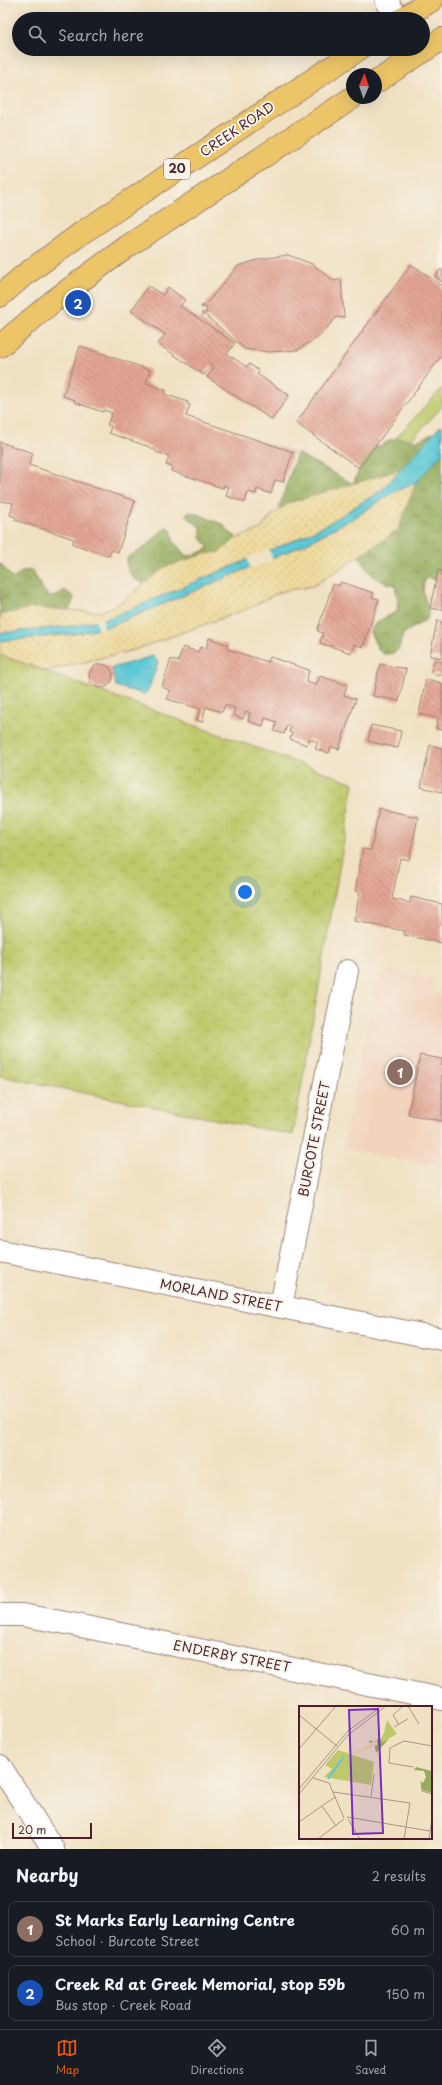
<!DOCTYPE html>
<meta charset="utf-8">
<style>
body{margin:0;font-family:"Playpen Sans",sans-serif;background:#242831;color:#f1f3f6}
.compass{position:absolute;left:346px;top:68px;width:36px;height:36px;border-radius:50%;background:#171b24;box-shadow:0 4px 16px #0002;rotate:2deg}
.scale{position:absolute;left:12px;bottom:10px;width:80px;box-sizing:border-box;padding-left:4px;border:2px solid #4a1f2b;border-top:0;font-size:11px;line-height:14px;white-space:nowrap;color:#4a1f2b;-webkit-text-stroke:3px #f7f3e8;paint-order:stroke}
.you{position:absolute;left:245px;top:892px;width:14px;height:14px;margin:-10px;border:3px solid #fff;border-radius:50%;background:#1a73e8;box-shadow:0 0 0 6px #1a73e833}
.badge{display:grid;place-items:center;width:26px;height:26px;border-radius:50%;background:#ea580c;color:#fff;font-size:13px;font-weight:700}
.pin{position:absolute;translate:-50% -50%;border:2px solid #fff;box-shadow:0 1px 4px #0006}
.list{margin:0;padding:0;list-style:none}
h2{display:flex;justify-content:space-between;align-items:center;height:52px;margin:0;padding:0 16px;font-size:17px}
h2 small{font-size:13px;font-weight:400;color:#9ea1a6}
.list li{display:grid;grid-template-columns:26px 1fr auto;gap:12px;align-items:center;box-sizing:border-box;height:56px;margin:0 8px 8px;padding:0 8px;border:1px solid #363941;border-radius:8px}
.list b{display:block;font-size:15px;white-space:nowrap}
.list p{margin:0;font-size:13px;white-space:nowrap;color:#9ea1a6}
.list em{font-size:13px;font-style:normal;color:#9ea1a6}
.icon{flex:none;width:22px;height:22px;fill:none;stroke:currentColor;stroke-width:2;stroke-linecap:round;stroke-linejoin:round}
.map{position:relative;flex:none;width:442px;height:1849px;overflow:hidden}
.search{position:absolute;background:#171b24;box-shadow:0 4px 16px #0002;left:12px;right:12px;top:12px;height:44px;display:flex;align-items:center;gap:10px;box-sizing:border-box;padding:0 14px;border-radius:22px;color:#9ea1a6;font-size:15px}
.sheet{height:180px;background:#171b24}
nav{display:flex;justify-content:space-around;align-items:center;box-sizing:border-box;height:56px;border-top:1px solid #363941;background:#171b24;font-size:11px;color:#9ea1a6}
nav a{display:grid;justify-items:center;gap:2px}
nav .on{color:#ea580c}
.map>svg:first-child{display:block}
.built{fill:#f2d4be}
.grass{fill:#bdc96b;stroke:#84744b}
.forest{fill:url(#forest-crowns);stroke:#706645}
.sand{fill:url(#sand-dots);stroke:#9c7c64}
.park{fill:url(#park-crowns);stroke:#84744b}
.water{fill:url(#water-ripples);stroke:#547480}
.pier{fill:#f0e1c3}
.building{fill:url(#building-back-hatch)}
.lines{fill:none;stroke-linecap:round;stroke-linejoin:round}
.minor-casing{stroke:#9d8077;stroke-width:24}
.primary-casing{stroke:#9d8077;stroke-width:24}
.minor{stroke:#fff;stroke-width:22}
.primary{stroke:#ecc569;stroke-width:22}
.labels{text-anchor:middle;stroke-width:4;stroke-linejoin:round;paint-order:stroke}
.shield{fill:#f7f3e8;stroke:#7e5f64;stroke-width:1}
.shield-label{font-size:12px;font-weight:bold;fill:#4a1f2b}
.street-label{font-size:13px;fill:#4a1f2b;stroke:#f7f3e8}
.inset-river{fill:none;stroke:#5dc9d5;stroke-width:2}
.inset-road{fill:none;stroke:#ae9386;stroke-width:1}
.view{fill:#7b2cbf;fill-opacity:0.15;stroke:#7b2cbf;stroke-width:2}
.inset-edge{fill:none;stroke:#4a1f2b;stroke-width:2}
</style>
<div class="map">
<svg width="442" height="1849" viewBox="0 0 442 1849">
<defs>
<pattern id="forest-crowns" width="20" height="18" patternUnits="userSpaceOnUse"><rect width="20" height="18" fill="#96ad5f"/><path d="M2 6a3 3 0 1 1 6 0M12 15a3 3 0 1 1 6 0" fill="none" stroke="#7c8c4f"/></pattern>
<pattern id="sand-dots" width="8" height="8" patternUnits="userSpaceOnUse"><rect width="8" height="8" fill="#eeda9e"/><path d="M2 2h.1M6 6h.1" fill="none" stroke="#cebb88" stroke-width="1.8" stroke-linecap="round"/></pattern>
<pattern id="park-crowns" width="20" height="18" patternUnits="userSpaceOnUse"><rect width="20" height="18" fill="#bdc96b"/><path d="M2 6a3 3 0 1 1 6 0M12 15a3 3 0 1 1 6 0" fill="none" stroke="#a4ac5d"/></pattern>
<pattern id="water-ripples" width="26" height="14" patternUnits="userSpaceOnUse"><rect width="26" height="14" fill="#5dc9d5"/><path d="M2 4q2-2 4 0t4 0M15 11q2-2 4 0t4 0" fill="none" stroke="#52acb7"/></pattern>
<pattern id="building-back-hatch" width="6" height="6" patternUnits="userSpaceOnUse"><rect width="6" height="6" fill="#e3a694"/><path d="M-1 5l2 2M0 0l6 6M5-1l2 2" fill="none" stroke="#ba8779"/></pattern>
</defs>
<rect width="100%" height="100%" fill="#f7f3e8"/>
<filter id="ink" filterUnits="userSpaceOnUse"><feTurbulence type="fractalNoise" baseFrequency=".025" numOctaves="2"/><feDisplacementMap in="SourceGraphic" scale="8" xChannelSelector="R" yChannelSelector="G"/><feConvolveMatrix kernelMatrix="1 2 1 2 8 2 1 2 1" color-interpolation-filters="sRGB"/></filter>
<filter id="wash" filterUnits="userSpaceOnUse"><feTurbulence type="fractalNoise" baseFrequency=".012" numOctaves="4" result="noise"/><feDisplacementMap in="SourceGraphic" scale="16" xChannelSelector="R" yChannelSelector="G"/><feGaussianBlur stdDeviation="0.9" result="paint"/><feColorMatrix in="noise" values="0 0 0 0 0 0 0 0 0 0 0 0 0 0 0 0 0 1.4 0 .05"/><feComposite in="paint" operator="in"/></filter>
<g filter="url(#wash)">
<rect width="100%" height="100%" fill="#f0e1c3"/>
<path class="built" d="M387,970L435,979L432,994L442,996V1168L343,1148L378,976L385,978Z"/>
<path class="grass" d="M442,388V407L412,439H395Z"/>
<g class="forest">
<path d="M433,433L442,435V583L428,577C415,590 433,605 427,619L403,634C399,649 400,654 383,654L378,649L370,632C374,621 386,617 397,612L398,602L395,585C374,580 370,576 360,557L350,553L301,499L279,508L297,453L353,484L360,468L359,456L372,446H381C398,432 403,443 418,440C423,439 428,435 433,433Z"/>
<path d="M189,512C202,514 211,521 223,524L228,531L235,536L241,551L219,552L145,584L134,579L128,570L126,562L128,557L145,547L166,527L171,530L174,542L186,556L194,555L207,549L208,546L201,538V528L187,517L186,514Z"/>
<path d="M0,563L13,579L23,571L32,570L42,588L49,597L57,596L64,590L74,597L72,604L60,624L25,635L15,629L0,628Z"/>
</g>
<g class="sand">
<path d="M402,469L382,490L326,525L297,539L113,617L73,626L0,633V615L32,608L101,612L125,600L163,568L204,554L219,552L228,546L235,539L261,529L271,516L289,503Z"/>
<path d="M416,482L398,530L315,585C305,589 294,588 284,591C270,595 260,604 247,609L134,650L46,671L0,655V641L74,634L115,624L301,546L357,516L392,493Z"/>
</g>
<path class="park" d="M0,655L354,783L293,1135L0,1076Z"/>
<g class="water">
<path d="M442,424V454L416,482L392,493L357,516L301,546L111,626L74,634L0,641V633L73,626L112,617L297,539L326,525L382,490Z"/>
<path d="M153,656L158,662L148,691L143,694L116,686L112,668Z"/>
</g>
<g class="pier">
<path d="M269,549L273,560L251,569L247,558Z"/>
<path d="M102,618L104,630L98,631L96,620Z"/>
</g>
<g id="blocks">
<g class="building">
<path d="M288,255L312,264L334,281L341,279L344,318L337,317L318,337L297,350L269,352L245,349L205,315H202V313H207L206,307L202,308L201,306H204L238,266L261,259Z"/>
<path d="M411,264L442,286V355L359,468L296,423Z"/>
<path d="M441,269L442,270V282L435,277Z"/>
<path d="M148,286L163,295L168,287L177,294L185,300L180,306L235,343L227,354L247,367L249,364L259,371L257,374L289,395L272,420L207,377L214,367L211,365L204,375L158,344L165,334L131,311Z"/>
<path d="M80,346L150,370L146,383L166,390L164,394L188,402L187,404L190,405L186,416L293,452L283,482L275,480L271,494L257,489L256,494L248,492L245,502L226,496L229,487L224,485L223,488L171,471L172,467L166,465L169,456L156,452V450L147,446L109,433L111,426L107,425L112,413L104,410L103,412L74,402L75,400L63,396Z"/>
<path d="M0,442L33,453L29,465L135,501L118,552L112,550L109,556L73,544L74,539L15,520L16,517L10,515L13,503L0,501Z"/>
<path d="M438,570L442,571V610L430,608Z"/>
<path d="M341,582L374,593L372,597L379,599L363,647L354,644L351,653L320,643L323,633L317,631L333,584L339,586Z"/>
<path d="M437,621L442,622V658L430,656Z"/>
<path d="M209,638L228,645L227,649L268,662L270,657L309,670L306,682L316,685L320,676L347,685L344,695L356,699L339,749L331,747L329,753L315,749L318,742L309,739L307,745L290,739L292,733L289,732L291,727L287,725L284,734L274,731L277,722L265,718L263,726L248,721L250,713L246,711L243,719L233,715L235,708L225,705L222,712L206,707L202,722L197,720L200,709L167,699L170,690L162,687L171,659L178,662L183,647L198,652L200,647L206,649Z"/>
<path d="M434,660L442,662V675L431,673Z"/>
<circle cx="101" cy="676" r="12"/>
<path d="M380,664L406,669L399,701L373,696Z"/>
<path d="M426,679L442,683V730L436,729L438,718L419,714Z"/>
<path d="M371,725L401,731L398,748L368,741Z"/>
<path d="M430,745L442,748V792L421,787Z"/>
<path d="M379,809L418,817L409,860L400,858L392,899L410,903L411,897L442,904V943L404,935L405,931L354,921L360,892L355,891L363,849L371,850Z"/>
<path d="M420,1055L442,1059V1121L408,1114Z"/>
</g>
</g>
</g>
<g filter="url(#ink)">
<use href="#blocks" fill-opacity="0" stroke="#9d8077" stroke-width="1"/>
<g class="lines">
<defs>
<g id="minor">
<path d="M386,0L398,19"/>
<path d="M0,1251L442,1339"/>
<path d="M281,1306L347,971"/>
<path d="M0,1615H22L66,1623L442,1699"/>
<path d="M0,1766L53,1849"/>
</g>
<g id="primary">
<path d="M402,19L432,0"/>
<path d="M376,82L442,39"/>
<path d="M0,296L23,276L83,232L359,49"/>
<path d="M0,346L52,302L128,246L352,98"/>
</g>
</defs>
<use href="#minor" class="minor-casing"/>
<use href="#primary" class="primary-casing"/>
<use href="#minor" class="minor"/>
<use href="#primary" class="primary"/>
</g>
</g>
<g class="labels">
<rect class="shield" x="164" y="159" width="26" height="20" rx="3"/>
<g class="shield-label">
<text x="177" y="173">20</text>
</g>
<g class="street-label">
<text transform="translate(237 129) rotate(-34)" y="5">CREEK ROAD</text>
<text transform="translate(314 1139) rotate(-79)" y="5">BURCOTE STREET</text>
<text transform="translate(221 1295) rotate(11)" y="5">MORLAND STREET</text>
<text transform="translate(232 1656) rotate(11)" y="5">ENDERBY STREET</text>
</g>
</g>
<g transform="translate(299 1706)">
<rect width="133" height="133" fill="#f0e1c3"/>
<path d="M88,14L98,28L78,39L85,27Z" fill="#bdc96b"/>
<path d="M81,32L83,36L90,33L77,47L75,36L70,37L71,34L74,36ZM117,61L133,65V87L123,84V76L124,77L127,71L125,65L115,64Z" fill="#96ad5f"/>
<path d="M78,34V39L60,47H46L58,45Z" fill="#eeda9e"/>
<path d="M39,44L75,56L72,79L25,71L33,63L26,59Z" fill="#bdc96b"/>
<path class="inset-river" d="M29,73L45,50"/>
<path class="inset-road" d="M109,0L120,18M0,9L38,40M100,19L94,9L104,0M95,21L109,13M0,43L37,0M114,61L90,57L91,42L105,35L133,40M14,72L30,77L45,112M122,75L123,85L133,88M0,83L49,25L83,0M34,86L111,97L105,133M0,88L49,29L87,0M72,91L75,68M23,100L37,120M48,111L131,125M49,113L61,133M0,116L36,91M19,133L45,113M130,133L133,113"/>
<path class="view" d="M79,3L84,127L54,128L50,4Z"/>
<rect width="133" height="133" class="inset-edge"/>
</g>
</svg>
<svg class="compass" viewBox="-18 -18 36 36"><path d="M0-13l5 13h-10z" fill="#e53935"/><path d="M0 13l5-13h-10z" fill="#9ea1a6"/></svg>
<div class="scale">20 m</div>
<div class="you"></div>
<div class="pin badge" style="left:400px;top:1072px;background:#8d6e63">1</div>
<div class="pin badge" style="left:78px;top:303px;background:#1a4fb4">2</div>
<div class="search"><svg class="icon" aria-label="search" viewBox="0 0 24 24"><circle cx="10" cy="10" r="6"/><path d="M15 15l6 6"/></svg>Search here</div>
</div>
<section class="sheet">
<h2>Nearby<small>2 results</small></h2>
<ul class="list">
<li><span class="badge" style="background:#8d6e63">1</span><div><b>St Marks Early Learning Centre</b><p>School · Burcote Street</p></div><em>60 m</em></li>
<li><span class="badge" style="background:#1a4fb4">2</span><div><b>Creek Rd at Greek Memorial, stop 59b</b><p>Bus stop · Creek Road</p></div><em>150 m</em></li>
</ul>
</section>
<nav>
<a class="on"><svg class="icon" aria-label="map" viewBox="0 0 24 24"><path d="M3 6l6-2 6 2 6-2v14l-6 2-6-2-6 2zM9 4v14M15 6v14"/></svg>Map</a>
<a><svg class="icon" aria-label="directions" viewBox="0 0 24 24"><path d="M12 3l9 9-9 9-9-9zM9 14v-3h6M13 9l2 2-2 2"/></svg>Directions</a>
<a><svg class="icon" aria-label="saved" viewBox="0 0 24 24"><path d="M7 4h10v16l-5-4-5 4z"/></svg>Saved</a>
</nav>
